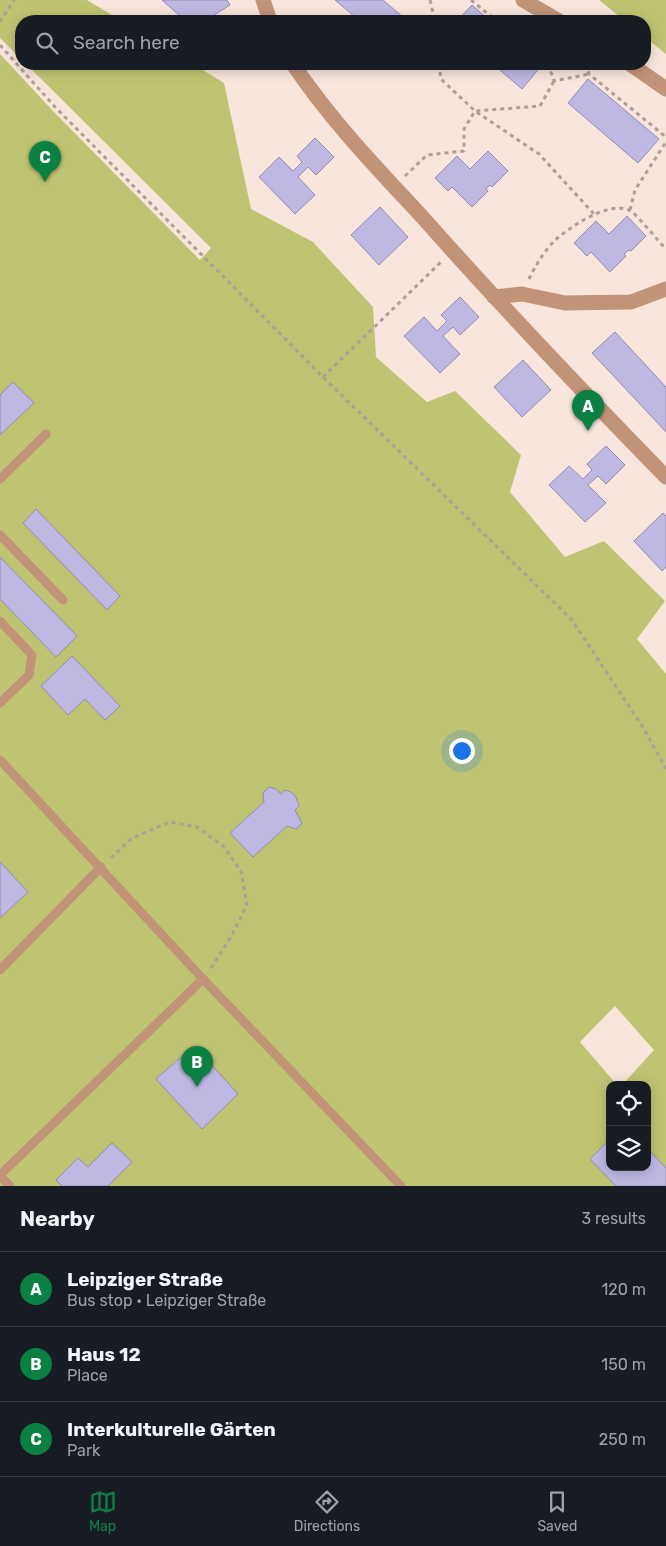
<!DOCTYPE html>
<meta charset="utf-8">
<style>
body{margin:0;font-family:Rubik,sans-serif;background:#242831;color:#f1f3f6}
.controls{position:absolute;right:15px;bottom:15px;display:grid;overflow:hidden;border-radius:10px;box-shadow:0 2px 12px #0003}
.controls button{width:45px;height:45px;display:grid;place-items:center;padding:0;border:0;border-bottom:1px solid #363941;background:#171b24;color:#f1f3f6;font:25px sans-serif}
.you{position:absolute;left:461px;top:750px;width:18px;height:18px;margin:-12px;border:4px solid #fff;border-radius:50%;background:#1a73e8;box-shadow:0 0 0 8px #1a73e833}
.badge{display:grid;place-items:center;width:32px;height:32px;border-radius:50%;background:#0b8043;color:#fff;font-size:16px;font-weight:700}
.pin{position:absolute;translate:-50% -41px;filter:drop-shadow(0 1px 2px #0008)}
.pin::after{content:'';position:absolute;top:26px;width:18px;height:15px;background:inherit;clip-path:polygon(0 0,100% 0,50% 100%)}
.list{margin:0;padding:0;list-style:none}
h2{display:flex;justify-content:space-between;align-items:center;height:65px;margin:0;padding:0 20px;font-size:21px}
h2 small{font-size:16px;font-weight:400;color:#9ea1a6}
.list li{display:grid;grid-template-columns:32px 1fr auto;gap:15px;align-items:center;box-sizing:border-box;height:75px;padding:0 20px;border-top:1px solid #363941}
.list b{display:block;font-size:19px;white-space:nowrap}
.list p{margin:0;font-size:16px;white-space:nowrap;color:#9ea1a6}
.list em{font-size:16px;font-style:normal;color:#9ea1a6}
.icon{flex:none;width:28px;height:28px;fill:none;stroke:currentColor;stroke-width:2;stroke-linecap:round;stroke-linejoin:round}
.map{position:relative;flex:none;width:666px;height:1186px;overflow:hidden}
.search{position:absolute;background:#171b24;box-shadow:0 2px 12px #0003;left:15px;right:15px;top:15px;height:55px;display:flex;align-items:center;gap:12px;box-sizing:border-box;padding:0 18px;border-radius:20px;color:#9ea1a6;font-size:19px}
.sheet{height:290px;background:#171b24}
nav{display:flex;justify-content:space-around;align-items:center;box-sizing:border-box;height:70px;border-top:1px solid #363941;background:#171b24;font-size:14px;color:#9ea1a6}
nav a{display:grid;justify-items:center;gap:2px}
nav .on{color:#0b8043}
.map>svg:first-child{display:block}
.green{fill:#bfc472;fill-rule:evenodd}
.building{fill:#beb8e3;stroke:#928cb5}
.lines{fill:none;stroke-linecap:round;stroke-linejoin:round}
.path{stroke:#b09f96;stroke-width:3;stroke-dasharray:4 4;stroke-linecap:butt}
.lane{stroke:#c19377;stroke-width:9}
.street{stroke:#c19377;stroke-width:15}
</style>
<div class="map">
<svg width="666" height="1186" viewBox="0 0 666 1186">
<rect width="100%" height="100%" fill="#f8e6dc"/>
<g class="green">
<path d="M0,0H87L122,21H21V59L0,38Z"/>
<path d="M599,0H666V54L645,37V21H625Z"/>
<path d="M0,54L54,112L200,260L211,248L26,64H193L224,83L251,209L313,242L373,307L376,357L427,402L455,391L521,455L510,492L565,557L604,541L665,601L637,639L666,674V1186H0ZM615,1006L654,1050L622,1085H647V1167H610V1085H617L580,1042Z"/>
</g>
<g class="building">
<path d="M162,0H227L230,5L205,21H180L176,18L180,16Z"/>
<path d="M335,0H383L403,17L399,21H360Z"/>
<path d="M472,5L489,20L491,21H457Z"/>
<path d="M493,64H540L542,65L522,89Z"/>
<path d="M588,79L659,139L638,163L568,103Z"/>
<path d="M315,138L334,157L316,175L308,167L298,177L315,195L295,214L259,177L279,157L293,171L302,162L297,156Z"/>
<path d="M488,151L508,171L492,187L490,185L486,189L488,191L472,207L452,187L448,191L435,178L457,156L470,169Z"/>
<path d="M380,207L408,237L379,265L351,235Z"/>
<path d="M627,216L646,236L631,251L629,250L624,254L626,256L610,272L591,252L587,256L574,243L596,221L609,234Z"/>
<path d="M460,297L479,317L460,335L453,327L443,336L460,354L440,373L404,336L424,317L437,331L447,321L441,315Z"/>
<path d="M615,332L666,387V432L592,353Z"/>
<path d="M523,360L551,390L522,417L494,387Z"/>
<path d="M13,382L34,403L0,435V395Z"/>
<path d="M606,446L625,465L606,484L598,476L588,485L606,503L585,522L549,485L569,466L583,479L592,470L587,464Z"/>
<path d="M36,509L120,596L107,610L23,523Z"/>
<path d="M663,513L666,516V567L662,571L634,541Z"/>
<path d="M0,557L77,636L56,657L0,599Z"/>
<path d="M72,656L120,706L105,720L85,699L68,715L41,686Z"/>
<path d="M269,787L276,789L281,794L285,790L291,792L296,797L299,806L295,810L302,823L296,829L287,826L253,857L230,833L264,802L263,793Z"/>
<path d="M0,862L28,892L0,918Z"/>
<path d="M181,1057L196,1073L208,1061L238,1094L202,1129L156,1079Z"/>
<path d="M610,1139V1167H647V1148L666,1168V1186H616L590,1159Z"/>
<path d="M112,1143L132,1162L108,1186H62L56,1180L78,1158L88,1167Z"/>
</g>
<g class="lines">
<g class="path">
<path d="M430,0L435,21"/>
<path d="M471,0L497,21"/>
<path d="M0,22L14,0"/>
<path d="M0,45L55,107L323,377L572,620L644,729L666,769"/>
<path d="M439,64L441,79L475,111L539,154L594,214"/>
<path d="M548,64L554,81L589,74"/>
<path d="M585,64L589,74L666,137"/>
<path d="M405,176L427,155L464,151V129L475,111L540,106L554,81"/>
<path d="M630,210L635,190L666,142"/>
<path d="M529,279C535,266 544,252 554,241C570,227 607,201 629,210C636,213 658,241 666,249"/>
<path d="M323,377L441,262"/>
<path d="M111,858L132,838L170,822L197,827L223,846L241,871L247,905L231,937L211,968"/>
</g>
<g class="lane">
<path d="M0,479L46,434"/>
<path d="M0,535L63,600"/>
<path d="M0,621L32,655L29,675L0,703"/>
<path d="M0,760L203,979L401,1186"/>
<path d="M0,970L101,867"/>
<path d="M0,1175L203,979"/>
<path d="M0,1176L10,1186"/>
</g>
<g class="street">
<path d="M263,0L270,21"/>
<path d="M523,0L559,21"/>
<path d="M293,64C331,121 379,170 425,220C503,308 584,393 666,477"/>
<path d="M630,64L666,89"/>
<path d="M494,297L522,294L565,303L631,302L666,289"/>
</g>
</g>
</svg>
<div class="controls">
<button><svg class="icon" aria-label="locate" viewBox="0 0 24 24"><circle cx="12" cy="12" r="6"/><path d="M12 2v4M12 18v4M2 12h4M18 12h4"/></svg></button>
<button><svg class="icon" aria-label="layers" viewBox="0 0 24 24"><path d="M12 4l9 5-9 5-9-5zM3 14l9 5 9-5"/></svg></button>
</div>
<div class="you"></div>
<div class="pin badge" style="left:588px;top:431px">A</div>
<div class="pin badge" style="left:197px;top:1087px">B</div>
<div class="pin badge" style="left:45px;top:182px">C</div>
<div class="search"><svg class="icon" aria-label="search" viewBox="0 0 24 24"><circle cx="10" cy="10" r="6"/><path d="M15 15l6 6"/></svg>Search here</div>
</div>
<section class="sheet">
<h2>Nearby<small>3 results</small></h2>
<ul class="list">
<li><span class="badge">A</span><div><b>Leipziger Straße</b><p>Bus stop · Leipziger Straße</p></div><em>120 m</em></li>
<li><span class="badge">B</span><div><b>Haus 12</b><p>Place</p></div><em>150 m</em></li>
<li><span class="badge">C</span><div><b>Interkulturelle Gärten</b><p>Park</p></div><em>250 m</em></li>
</ul>
</section>
<nav>
<a class="on"><svg class="icon" aria-label="map" viewBox="0 0 24 24"><path d="M3 6l6-2 6 2 6-2v14l-6 2-6-2-6 2zM9 4v14M15 6v14"/></svg>Map</a>
<a><svg class="icon" aria-label="directions" viewBox="0 0 24 24"><path d="M12 3l9 9-9 9-9-9zM9 14v-3h6M13 9l2 2-2 2"/></svg>Directions</a>
<a><svg class="icon" aria-label="saved" viewBox="0 0 24 24"><path d="M7 4h10v16l-5-4-5 4z"/></svg>Saved</a>
</nav>
